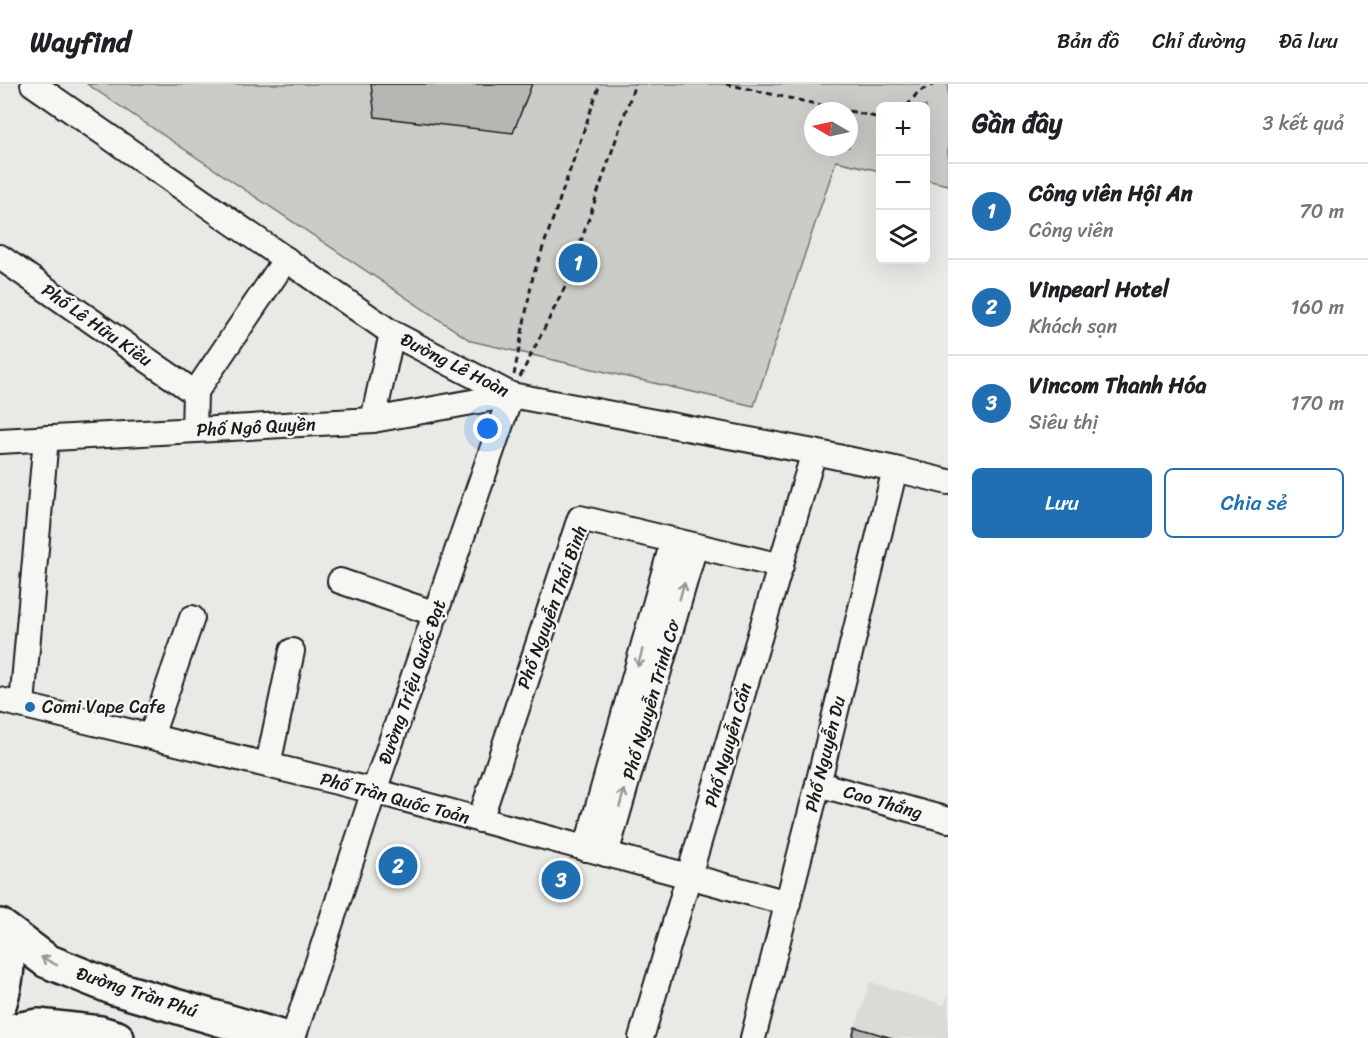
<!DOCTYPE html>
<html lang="vi">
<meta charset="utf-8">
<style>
body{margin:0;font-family:Sriracha,sans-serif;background:#f2f2f2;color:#202124}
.controls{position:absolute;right:18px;top:18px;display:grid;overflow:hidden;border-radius:9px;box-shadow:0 6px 24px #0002}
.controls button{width:54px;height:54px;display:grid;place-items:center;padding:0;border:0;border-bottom:2px solid #e0e0e0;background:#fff;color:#202124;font:30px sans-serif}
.compass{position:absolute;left:804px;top:18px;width:54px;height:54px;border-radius:50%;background:#fff;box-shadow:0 6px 24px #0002;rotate:279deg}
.you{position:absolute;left:488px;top:345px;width:21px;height:21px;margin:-15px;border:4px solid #fff;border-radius:50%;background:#1a73e8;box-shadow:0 0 0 9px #1a73e833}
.badge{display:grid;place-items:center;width:39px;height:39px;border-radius:50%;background:#1f6fb2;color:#fff;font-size:20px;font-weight:700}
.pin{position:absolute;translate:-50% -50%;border:3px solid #fff;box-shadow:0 2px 6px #0006}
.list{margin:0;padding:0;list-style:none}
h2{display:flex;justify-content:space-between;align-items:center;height:78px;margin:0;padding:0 24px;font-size:26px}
h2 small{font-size:20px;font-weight:400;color:#757577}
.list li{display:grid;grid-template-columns:39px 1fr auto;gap:18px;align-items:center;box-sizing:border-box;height:96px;padding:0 24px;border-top:2px solid #e0e0e0}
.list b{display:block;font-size:22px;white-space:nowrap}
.list p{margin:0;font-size:20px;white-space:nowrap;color:#757577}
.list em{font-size:20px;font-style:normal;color:#757577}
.actions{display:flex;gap:12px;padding:18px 24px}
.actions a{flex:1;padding:14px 0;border:2px solid #1f6fb2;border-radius:9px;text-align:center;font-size:21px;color:#1f6fb2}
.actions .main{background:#1f6fb2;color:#fff}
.icon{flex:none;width:33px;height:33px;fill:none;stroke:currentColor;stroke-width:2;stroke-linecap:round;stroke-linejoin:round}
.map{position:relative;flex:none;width:948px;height:954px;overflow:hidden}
header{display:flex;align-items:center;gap:36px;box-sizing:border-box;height:84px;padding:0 30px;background:#fff;border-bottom:2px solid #e0e0e0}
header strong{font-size:28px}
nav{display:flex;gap:33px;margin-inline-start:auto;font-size:21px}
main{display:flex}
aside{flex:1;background:#fff}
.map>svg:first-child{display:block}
.built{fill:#dadad6}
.green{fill:#cbcbc7;stroke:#747472;stroke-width:1.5;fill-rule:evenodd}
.building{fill:#b6b6b3;stroke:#1c1c1c;stroke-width:1.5}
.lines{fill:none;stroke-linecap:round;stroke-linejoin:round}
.minor-casing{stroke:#1c1c1c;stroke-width:28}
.highway-casing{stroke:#1c1c1c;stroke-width:38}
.path{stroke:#1c1c1c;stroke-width:3;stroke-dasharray:6 4.5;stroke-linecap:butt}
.minor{stroke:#f6f6f2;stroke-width:24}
.highway{stroke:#f6f6f2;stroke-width:33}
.oneway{stroke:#949492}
.poi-dot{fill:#1f6fb2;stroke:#f6f6f2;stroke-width:2}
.labels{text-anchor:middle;stroke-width:5;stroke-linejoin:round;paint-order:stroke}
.street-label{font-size:18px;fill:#1c1c1c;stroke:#f6f6f2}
.poi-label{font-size:18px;fill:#1c1c1c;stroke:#f6f6f2;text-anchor:start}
</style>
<header>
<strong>Wayfind</strong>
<nav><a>Bản đồ</a><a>Chỉ đường</a><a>Đã lưu</a></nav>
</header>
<main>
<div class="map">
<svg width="948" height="954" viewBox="0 0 948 954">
<rect width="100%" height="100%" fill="#e9e9e5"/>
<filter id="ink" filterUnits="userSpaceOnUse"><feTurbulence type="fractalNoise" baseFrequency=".0167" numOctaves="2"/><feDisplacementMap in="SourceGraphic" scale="12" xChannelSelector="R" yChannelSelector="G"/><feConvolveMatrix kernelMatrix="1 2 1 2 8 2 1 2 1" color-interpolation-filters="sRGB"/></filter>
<g filter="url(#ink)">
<path class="built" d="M870,898L944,921L948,910V954H852Z"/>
<path class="green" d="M87,0H948V101L926,96V22H880V87L836,77L754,322L471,257ZM813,27H849V63H813Z"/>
<g class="building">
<path d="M371,0H532L513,49L375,33Z"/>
<path d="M855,943L892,954H852Z"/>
</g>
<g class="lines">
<defs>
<g id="minor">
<path d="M33,0L392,249L511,311L814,368L895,385L948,398"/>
<path d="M0,173L195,309"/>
<path d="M373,336L392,249"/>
<path d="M194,346L195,309L286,175"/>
<path d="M0,357L373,336L511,311L374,707L293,954"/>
<path d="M340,497L436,530"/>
<path d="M0,616L374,707L788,819"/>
<path d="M22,620L46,354"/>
<path d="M151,652L192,534"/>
<path d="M268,681L292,567"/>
<path d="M818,700L948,736"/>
<path d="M480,736L580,434L781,482"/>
<path d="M586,765L673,457"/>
<path d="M606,770L695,462"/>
<path d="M641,954L814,368"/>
<path d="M753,954L818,700L895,385"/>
</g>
<g id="highway">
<path d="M0,842L47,877L114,904L284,954"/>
<path d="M0,848C10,875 8,891 0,918"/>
<path d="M0,949L38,942L100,949L117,954"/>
</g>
</defs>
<use href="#minor" class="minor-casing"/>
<use href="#highway" class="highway-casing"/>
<g class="path">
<path d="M726,0L847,27"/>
<path d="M907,22L919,7L935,0"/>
<path d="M849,27L880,34"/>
<path d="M514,291L533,192L600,0"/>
<path d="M520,293L566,201L635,0"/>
</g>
<use href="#minor" class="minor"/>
<use href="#highway" class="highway"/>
</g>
<defs><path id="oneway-shaft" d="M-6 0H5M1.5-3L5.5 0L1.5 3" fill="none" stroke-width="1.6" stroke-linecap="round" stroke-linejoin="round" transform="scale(1.5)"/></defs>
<g class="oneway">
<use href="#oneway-shaft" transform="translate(682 507) rotate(-74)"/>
<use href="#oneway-shaft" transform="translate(640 574) rotate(106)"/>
<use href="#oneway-shaft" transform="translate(622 714) rotate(-74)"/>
<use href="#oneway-shaft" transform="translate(49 877) rotate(-152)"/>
</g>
</g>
<circle class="poi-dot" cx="30" cy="623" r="6"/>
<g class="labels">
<g class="street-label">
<text transform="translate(97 241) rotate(35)" y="6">Phố Lê Hữu Kiều</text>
<text transform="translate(455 281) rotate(27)" y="6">Đường Lê Hoàn</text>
<text transform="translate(256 343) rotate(-3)" y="6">Phố Ngô Quyền</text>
<text transform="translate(552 523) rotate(-70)" y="6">Phố Nguyễn Thái Bình</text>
<text transform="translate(412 598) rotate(-71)" y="6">Đường Triệu Quốc Đạt</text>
<text transform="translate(651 616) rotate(-74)" y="6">Phố Nguyễn Trinh Cơ</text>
<text transform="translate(728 661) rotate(-74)" y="6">Phố Nguyễn Cẩn</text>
<text transform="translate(825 670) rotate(-76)" y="6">Phố Nguyễn Du</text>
<text transform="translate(395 714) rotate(15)" y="6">Phố Trần Quốc Toản</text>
<text transform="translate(883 718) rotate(16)" y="6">Cao Thắng</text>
<text transform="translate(137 908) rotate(18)" y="6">Đường Trần Phú</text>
</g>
<g class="poi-label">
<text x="42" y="629">Comi Vape Cafe</text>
</g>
</g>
</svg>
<div class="controls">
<button>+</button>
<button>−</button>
<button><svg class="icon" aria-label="layers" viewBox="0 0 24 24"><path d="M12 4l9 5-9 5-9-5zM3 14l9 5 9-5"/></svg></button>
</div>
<svg class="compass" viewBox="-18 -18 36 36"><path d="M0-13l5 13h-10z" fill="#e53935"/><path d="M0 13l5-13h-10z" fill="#757577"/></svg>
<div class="you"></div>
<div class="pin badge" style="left:578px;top:179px">1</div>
<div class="pin badge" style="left:398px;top:782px">2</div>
<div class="pin badge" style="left:561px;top:796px">3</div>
</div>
<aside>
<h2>Gần đây<small>3 kết quả</small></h2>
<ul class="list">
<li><span class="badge">1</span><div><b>Công viên Hội An</b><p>Công viên</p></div><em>70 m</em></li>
<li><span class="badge">2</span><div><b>Vinpearl Hotel</b><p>Khách sạn</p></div><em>160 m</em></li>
<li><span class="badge">3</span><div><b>Vincom Thanh Hóa</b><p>Siêu thị</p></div><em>170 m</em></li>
</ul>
<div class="actions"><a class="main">Lưu</a><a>Chia sẻ</a></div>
</aside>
</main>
